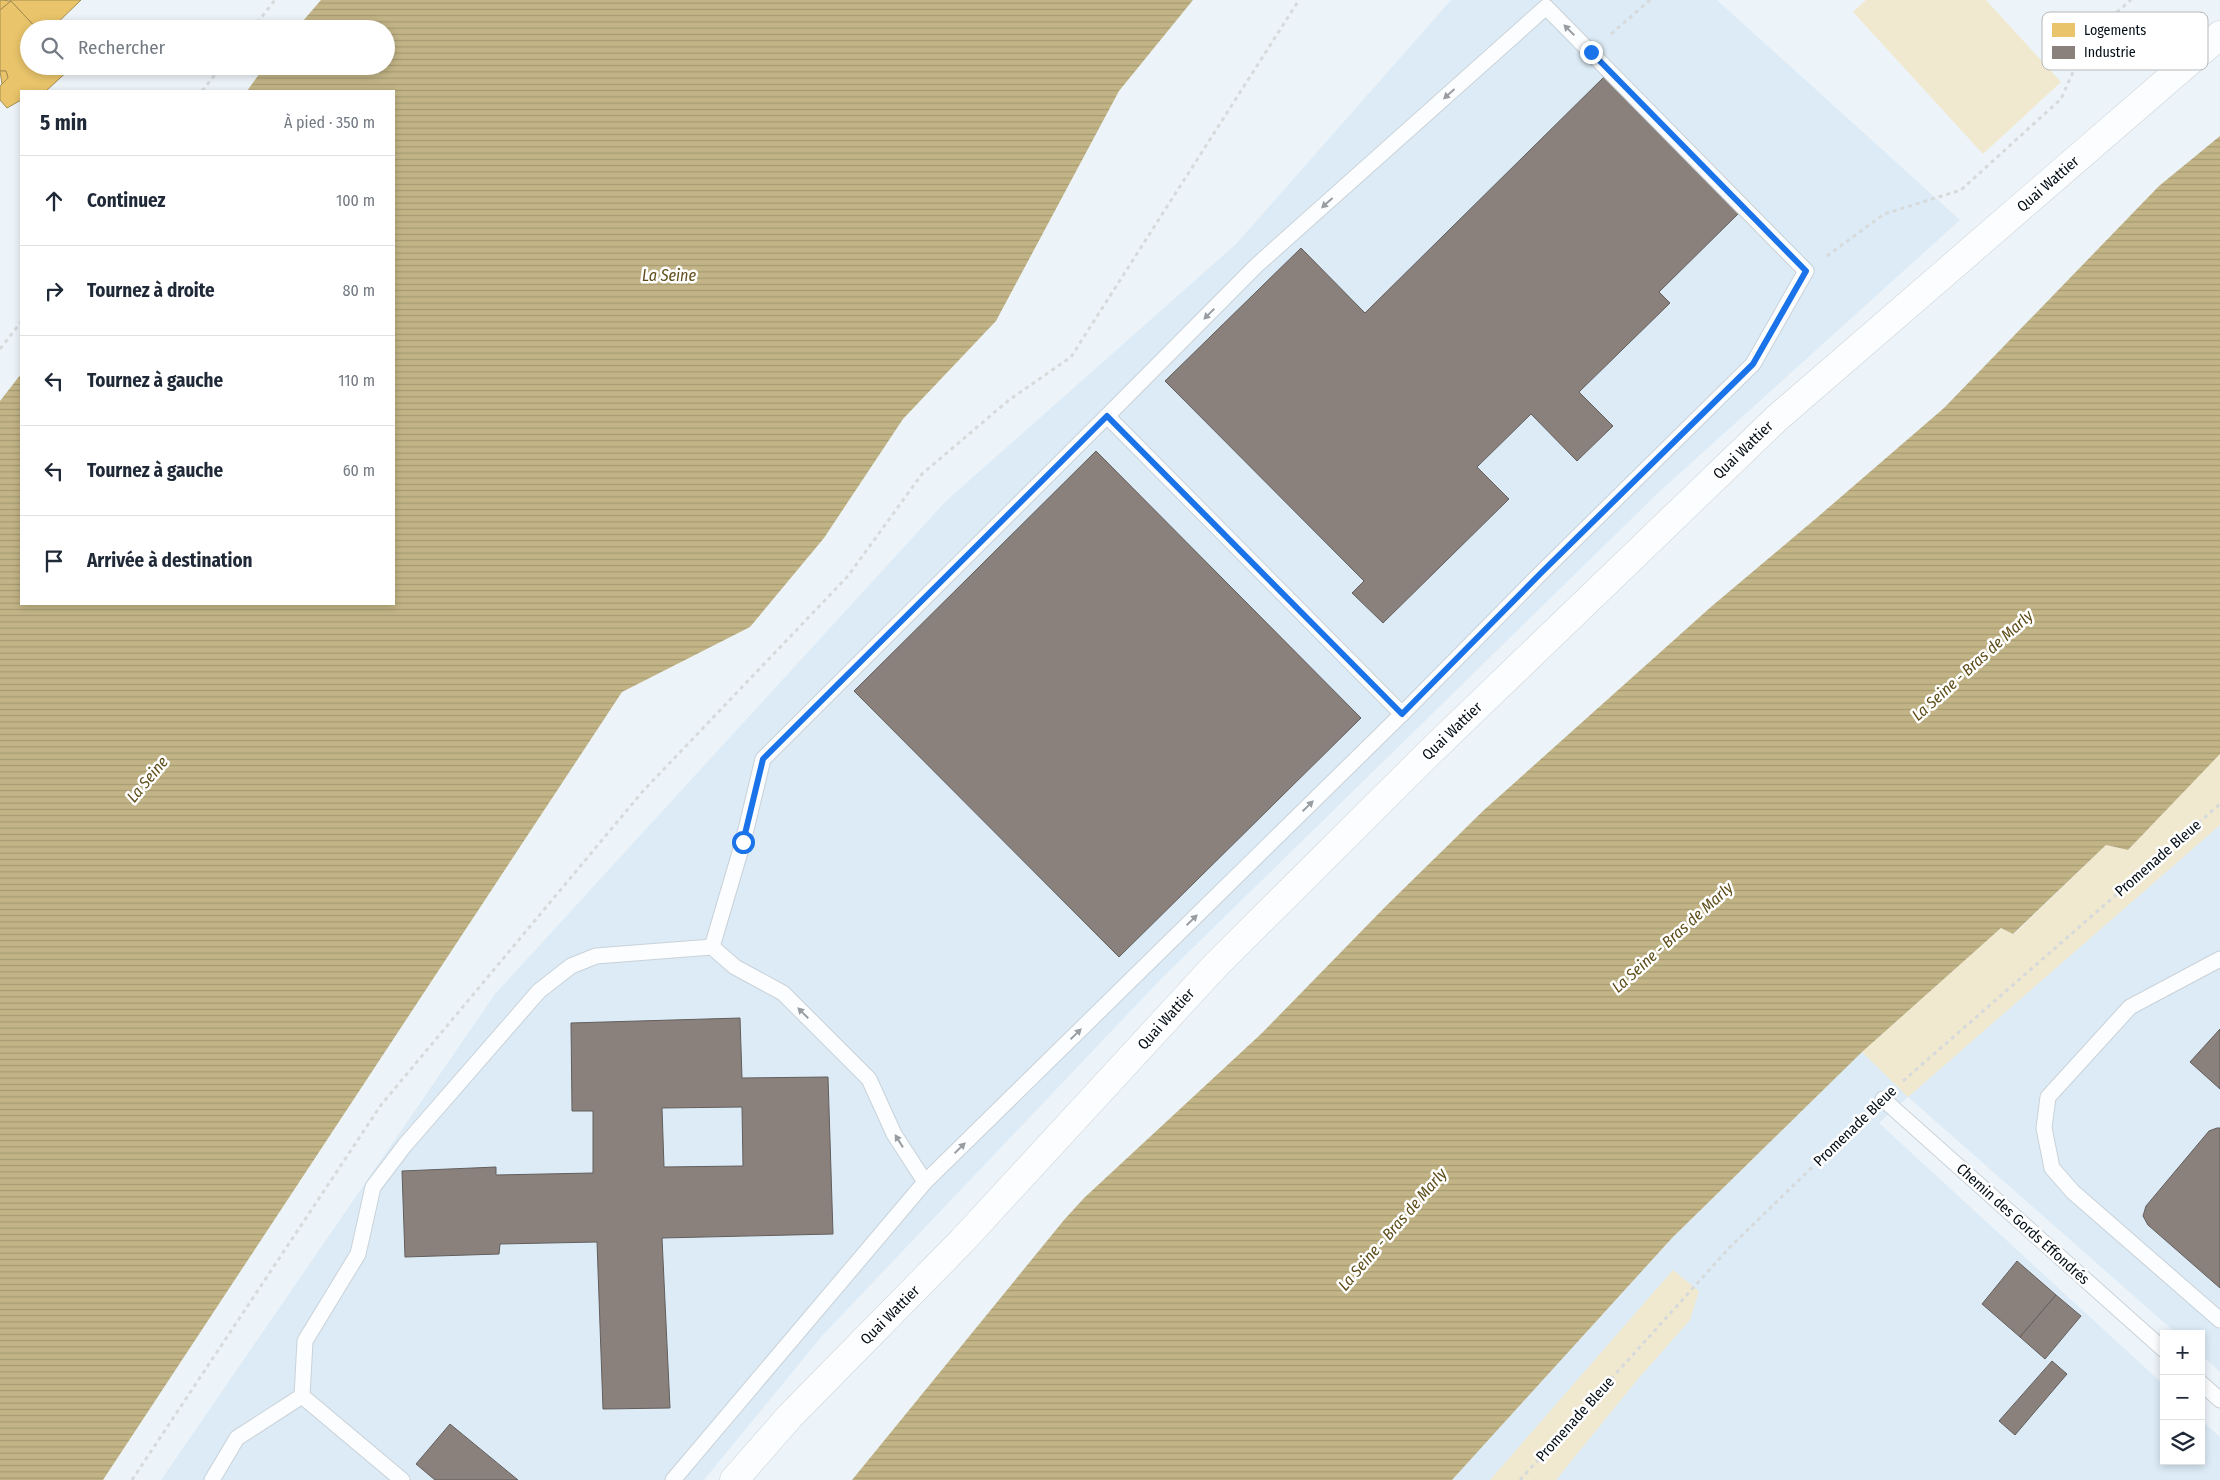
<!DOCTYPE html>
<html lang="fr">
<meta charset="utf-8">
<style>
body{margin:0;font-family:"Fira Sans Condensed",sans-serif;background:#f6f6f7;color:#1f2937}
.controls{position:absolute;right:15px;bottom:15px;display:grid;overflow:hidden;border-radius:0px;box-shadow:0 2px 8px #0003}
.controls button{width:45px;height:45px;display:grid;place-items:center;padding:0;border:0;border-bottom:1px solid #e0e1e3;background:#fff;color:#1f2937;font:25px sans-serif}
.stop{position:absolute;width:15px;height:15px;margin:-11px;border:4px solid #1a73e8;border-radius:50%;background:#fff}
.stop.end{background:#1a73e8;border-color:#fff;box-shadow:0 1px 5px #0008}
.list{margin:0;padding:0;list-style:none}
h2{display:flex;justify-content:space-between;align-items:center;height:65px;margin:0;padding:0 20px;font-size:21px}
h2 small{font-size:16px;font-weight:400;color:#747a83}
.list li{display:grid;grid-template-columns:32px 1fr auto;gap:15px;align-items:center;box-sizing:border-box;height:90px;padding:0 20px;border-top:1px solid #e0e1e3}
.list b{display:block;font-size:19px;white-space:nowrap}
.list em{font-size:16px;font-style:normal;color:#747a83}
.icon{flex:none;width:28px;height:28px;fill:none;stroke:currentColor;stroke-width:2;stroke-linecap:round;stroke-linejoin:round}
.map{position:relative;flex:none;width:2220px;height:1480px;overflow:hidden}
.search{position:absolute;background:#fff;box-shadow:0 2px 8px #0003;left:20px;top:20px;width:375px;height:55px;display:flex;align-items:center;gap:12px;box-sizing:border-box;padding:0 18px;border-radius:28px;color:#747a83;font-size:19px}
.panel{position:absolute;background:#fff;box-shadow:0 2px 8px #0003;left:20px;top:90px;width:375px;height:515px;border-radius:0px}
.map>svg:first-child{display:block}
.built{fill:#dcebf6}
.green{fill:#f0e9cf}
.water{fill:url(#water-rules)}
.homes{fill:#e9c46a;stroke:#a48d51}
.industry{fill:#8a817c;stroke:#625e5d;fill-rule:evenodd}
.lines{fill:none;stroke-linecap:round;stroke-linejoin:round}
.lane-casing{stroke:#c9d2d9;stroke-width:17}
.street-casing{stroke:#c9d2d9;stroke-width:29}
.path{stroke:#d7dadb;stroke-width:3;stroke-dasharray:4 4;stroke-linecap:butt}
.lane{stroke:#fcfdfe;stroke-width:15}
.street{stroke:#fcfdfe;stroke-width:28}
.oneway{fill:#999da1}
.route{stroke:#1a73e8;stroke-width:6}
.labels{text-anchor:middle;stroke-width:5;stroke-linejoin:round;paint-order:stroke}
.street-label{font-size:15px;fill:#040e16;stroke:#fff}
.water-label{font-size:16px;font-style:italic;fill:#5f4e1a;stroke:#fff}
.key{fill:#fff;stroke:#b4b7b9;stroke-width:1}
.key-label{font-size:14px;fill:#040e16}
</style>
<div class="map">
<svg width="2220" height="1480" viewBox="0 0 2220 1480">
<defs>
<pattern id="water-rules" width="6" height="5" patternUnits="userSpaceOnUse" patternTransform="scale(1.25)"><rect width="6" height="5" fill="#c2b486"/><path d="M0 2.5h6" fill="none" stroke="#a59a73"/></pattern>
</defs>
<rect width="100%" height="100%" fill="#edf4f9"/>
<g class="built">
<path d="M1451,0H1717L1960,220L1658,493L1160,980L822,1336L704,1480H161L495,994L946,501L1236,244Z"/>
<path d="M2220,825V1372L2201,1355V1334H2177L1908,1097L1879,1123L2164,1385V1461H2201V1420L2220,1437V1480H1556L1637,1380L1690,1320L1673,1270L1490,1480H1452L1672,1238L1862,1052L1908,1096Z"/>
</g>
<g class="green">
<path d="M1866,0H1986L2061,82L1983,154L1853,12Z"/>
<path d="M2220,754V825L1908,1097L1862,1052L2001,928L2014,934L2106,845L2128,850Z"/>
<path d="M1673,1270L1699,1291L1690,1320L1637,1380L1556,1480H1490Z"/>
</g>
<g class="water">
<path d="M321,0H1193L1119,91L996,321L903,419L824,538L750,627L622,692L103,1480H0V401L21,374V604H394V91H247L265,66H386V29H296Z"/>
<path d="M2220,136V754L2128,850L2106,845L2013,934L2001,928L1862,1052L1672,1238L1452,1480H852L1064,1220L1084,1198L1262,1033L1386,906L1484,810L1712,606L1820,515L1944,408L2159,186Z"/>
</g>
<g class="homes">
<path d="M1,0L11,1L0,10V1Z"/>
<path d="M10,0H81L51,29H37Z"/>
<path d="M11,1L37,29H29V66L72,67L46,91H21V100L7,108L0,100V86L8,78L6,71H0V10Z"/>
<path d="M0,71H6L8,78L2,84Z"/>
</g>
<g class="industry">
<path d="M1607,74L1742,210L1659,292L1670,303L1579,392L1613,426L1577,461L1531,414L1477,467L1509,499L1383,623L1352,593L1364,581L1165,381L1301,248L1365,313Z"/>
<path d="M1096,451L1361,718L1119,957L854,691Z"/>
<path d="M740,1018L742,1078L828,1077L833,1234L662,1238L670,1408L603,1409L597,1242L500,1244L499,1254L405,1257L402,1171L496,1167V1175L593,1173V1111H572L571,1023ZM742,1107L743,1166L664,1167L662,1108Z"/>
<path d="M2220,1029V1089L2190,1062Z"/>
<path d="M2217,1128H2220V1288L2148,1225L2143,1216L2146,1206L2209,1131Z"/>
<path d="M2017,1261L2056,1295L2020,1337L1982,1304Z"/>
<path d="M2056,1295L2081,1316L2045,1359L2020,1337Z"/>
<path d="M2052,1361L2067,1374L2015,1435L1999,1421Z"/>
<path d="M450,1424L518,1480H435L416,1464Z"/>
</g>
<g class="lines">
<defs>
<g id="lane">
<path d="M1107,416L1257,265L1546,7L1806,271L1753,364L1541,573L1402,714"/>
<path d="M2220,959L2130,1007L2048,1097L2044,1128L2052,1168L2073,1192L2220,1320"/>
<path d="M1883,1099L2164,1350"/>
<path d="M2201,1383L2220,1400"/>
<path d="M302,1396L305,1341L358,1254L373,1187L405,1145L539,991L571,966L596,956L712,947L735,967L783,993L869,1079L894,1134L925,1182"/>
<path d="M302,1396L402,1480"/>
<path d="M212,1480L237,1438L302,1396"/>
<path d="M673,1480L925,1182L1402,714L1107,416L763,759L743,842L712,947"/>
</g>
<path id="street" d="M734,1480L790,1416L962,1241L1216,965L1427,755L1776,419L2220,35"/>
</defs>
<use href="#lane" class="lane-casing"/>
<use href="#street" class="street-casing"/>
<g class="path">
<path d="M252,29L275,0"/>
<path d="M1611,34L1650,0"/>
<path d="M202,91L222,66"/>
<path d="M1827,256L1884,214L1961,190L2061,99L2089,36L2131,0"/>
<path d="M0,349L21,322"/>
<path d="M1903,1081L2220,804"/>
<path d="M132,1480L381,1105L643,791L848,576L922,474L1009,400L1071,357L1299,0"/>
<path d="M1520,1480L1730,1247L1865,1116"/>
</g>
<use href="#lane" class="lane"/>
<use href="#street" class="street"/>
</g>
<defs><path id="oneway-solid" d="M-6-.8H1V-3.2L6.5 0L1 3.2V.8H-6Z" transform="scale(1.25)"/></defs>
<g class="oneway">
<use href="#oneway-solid" transform="translate(1569 30) rotate(-135)"/>
<use href="#oneway-solid" transform="translate(1449 94) rotate(138)"/>
<use href="#oneway-solid" transform="translate(1327 203) rotate(138)"/>
<use href="#oneway-solid" transform="translate(1209 314) rotate(135)"/>
<use href="#oneway-solid" transform="translate(1308 806) rotate(-44)"/>
<use href="#oneway-solid" transform="translate(1192 920) rotate(-44)"/>
<use href="#oneway-solid" transform="translate(803 1013) rotate(-135)"/>
<use href="#oneway-solid" transform="translate(1076 1034) rotate(-44)"/>
<use href="#oneway-solid" transform="translate(899 1141) rotate(-122)"/>
<use href="#oneway-solid" transform="translate(960 1148) rotate(-44)"/>
</g>
<g class="lines">
<path class="route" d="M743,842L763,759L1107,416L1402,714L1541,573L1753,364L1806,271L1591,52"/>
</g>
<g class="labels">
<g class="street-label">
<text transform="translate(2048 184) rotate(-41)" y="5">Quai Wattier</text>
<text transform="translate(1743 450) rotate(-44)" y="5">Quai Wattier</text>
<text transform="translate(1452 731) rotate(-44)" y="5">Quai Wattier</text>
<text transform="translate(2158 858) rotate(-41)" y="5">Promenade Bleue</text>
<text transform="translate(1166 1019) rotate(-48)" y="5">Quai Wattier</text>
<text transform="translate(1855 1126) rotate(-44)" y="5">Promenade Bleue</text>
<text transform="translate(2023 1224) rotate(42)" y="5">Chemin des Gords Effondrés</text>
<text transform="translate(890 1315) rotate(-45)" y="5">Quai Wattier</text>
<text transform="translate(1575 1419) rotate(-48)" y="5">Promenade Bleue</text>
</g>
<g class="water-label">
<text x="669" y="281">La Seine</text>
<text transform="translate(1972 665) rotate(-42)" y="6">La Seine - Bras de Marly</text>
<text transform="translate(147 779) rotate(-50)" y="6">La Seine</text>
<text transform="translate(1672 937) rotate(-42)" y="6">La Seine - Bras de Marly</text>
<text transform="translate(1392 1229) rotate(-49)" y="6">La Seine - Bras de Marly</text>
</g>
</g>
<rect x="2042" y="12" width="166" height="58" rx="8" class="key"/>
<rect x="2052" y="23" width="23" height="14" fill="#e9c46a"/>
<rect x="2052" y="46" width="23" height="13" fill="#8a817c"/>
<g class="key-label">
<text x="2084" y="35">Logements</text>
<text x="2084" y="57">Industrie</text>
</g>
</svg>
<div class="controls">
<button>+</button>
<button>−</button>
<button><svg class="icon" aria-label="layers" viewBox="0 0 24 24"><path d="M12 4l9 5-9 5-9-5zM3 14l9 5 9-5"/></svg></button>
</div>
<div class="stop" style="left:743px;top:842px"></div>
<div class="stop end" style="left:1591px;top:52px"></div>
<div class="search"><svg class="icon" aria-label="search" viewBox="0 0 24 24"><circle cx="10" cy="10" r="6"/><path d="M15 15l6 6"/></svg>Rechercher</div>
<section class="panel">
<h2>5 min<small>À pied · 350 m</small></h2>
<ul class="list">
<li><svg class="icon" aria-label="ahead" viewBox="0 0 24 24"><path d="M12 20V5M6 11l6-6 6 6"/></svg><div><b>Continuez</b></div><em>100 m</em></li>
<li><svg class="icon" aria-label="right" viewBox="0 0 24 24"><path d="M7 20v-9h11M14 6l5 5-5 5"/></svg><div><b>Tournez à droite</b></div><em>80 m</em></li>
<li><svg class="icon" aria-label="left" viewBox="0 0 24 24"><path d="M17 20v-9H6M10 6l-5 5 5 5"/></svg><div><b>Tournez à gauche</b></div><em>110 m</em></li>
<li><svg class="icon" aria-label="left" viewBox="0 0 24 24"><path d="M17 20v-9H6M10 6l-5 5 5 5"/></svg><div><b>Tournez à gauche</b></div><em>60 m</em></li>
<li><svg class="icon" aria-label="arrive" viewBox="0 0 24 24"><path d="M6 21V4h12l-3 4 3 4H6"/></svg><div><b>Arrivée à destination</b></div></li>
</ul>
</section>
</div>
